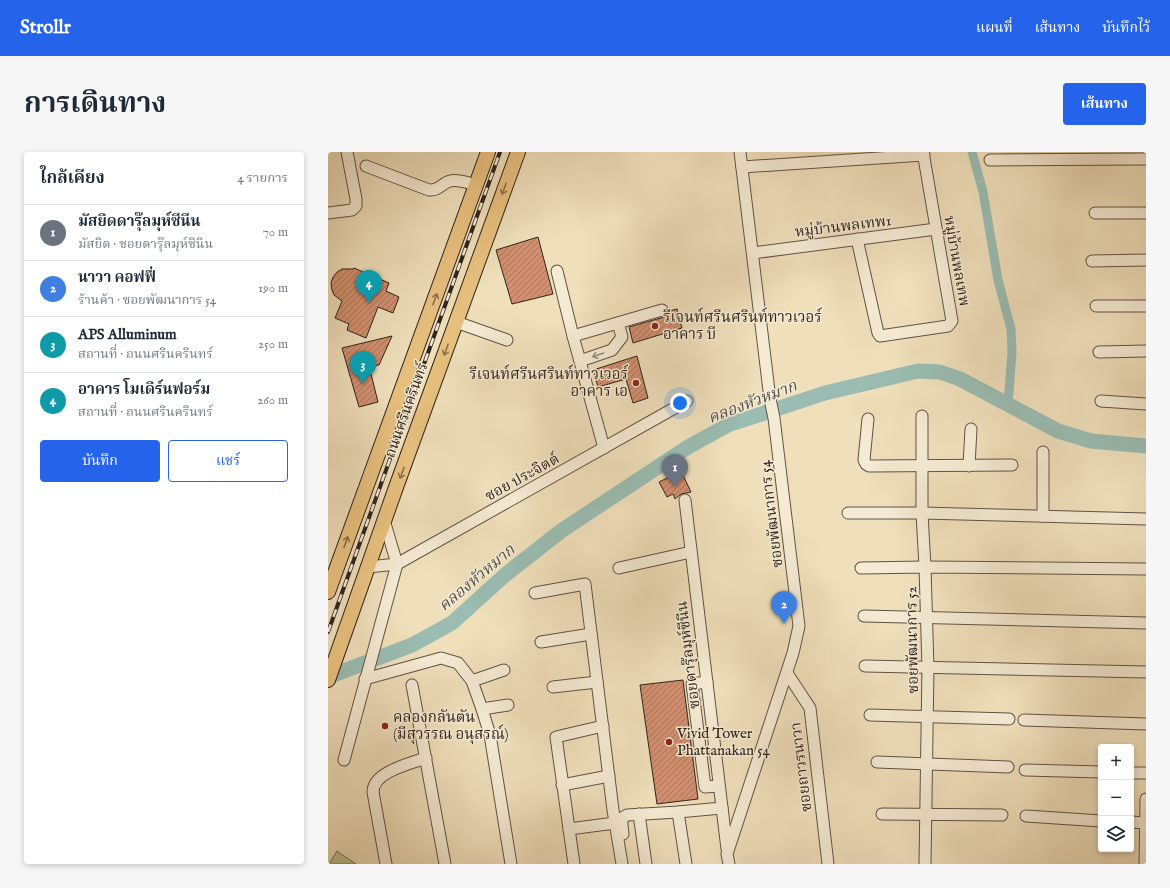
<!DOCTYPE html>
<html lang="th">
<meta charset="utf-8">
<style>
body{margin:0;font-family:"IM FELL English","Noto Serif Thai",serif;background:#f6f6f7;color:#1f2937}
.controls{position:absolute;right:12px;bottom:12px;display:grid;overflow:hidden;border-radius:4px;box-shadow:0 2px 6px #0003}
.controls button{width:36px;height:36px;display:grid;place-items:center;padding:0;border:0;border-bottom:1px solid #e0e1e3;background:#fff;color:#1f2937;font:20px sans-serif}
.you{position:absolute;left:352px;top:251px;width:14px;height:14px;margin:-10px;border:3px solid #fff;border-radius:50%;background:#1a73e8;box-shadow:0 0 0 6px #1a73e833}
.badge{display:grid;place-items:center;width:26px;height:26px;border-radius:50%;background:#2563eb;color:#fff;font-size:13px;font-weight:700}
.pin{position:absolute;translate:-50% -33px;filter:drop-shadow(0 1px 2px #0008)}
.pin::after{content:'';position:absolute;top:21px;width:14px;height:12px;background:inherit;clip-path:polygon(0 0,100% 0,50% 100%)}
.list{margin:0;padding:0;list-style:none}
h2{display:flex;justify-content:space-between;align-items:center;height:52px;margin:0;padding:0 16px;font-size:17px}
h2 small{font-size:13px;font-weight:400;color:#747a83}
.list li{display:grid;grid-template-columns:26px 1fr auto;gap:12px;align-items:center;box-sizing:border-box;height:56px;padding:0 16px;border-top:1px solid #e0e1e3}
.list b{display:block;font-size:15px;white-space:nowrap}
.list p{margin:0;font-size:13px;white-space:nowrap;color:#747a83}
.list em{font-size:13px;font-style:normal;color:#747a83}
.actions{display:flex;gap:8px;padding:12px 16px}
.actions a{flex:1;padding:9px 0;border:1px solid #2563eb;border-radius:4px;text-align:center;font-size:14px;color:#2563eb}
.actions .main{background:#2563eb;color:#fff}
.icon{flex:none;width:22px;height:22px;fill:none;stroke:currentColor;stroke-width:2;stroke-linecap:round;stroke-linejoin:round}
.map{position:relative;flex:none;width:818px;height:712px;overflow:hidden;border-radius:4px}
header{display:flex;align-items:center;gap:24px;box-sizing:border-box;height:56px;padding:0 20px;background:#2563eb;color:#fff}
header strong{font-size:19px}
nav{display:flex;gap:22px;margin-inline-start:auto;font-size:14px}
.intro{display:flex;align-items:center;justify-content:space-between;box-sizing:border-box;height:96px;padding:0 24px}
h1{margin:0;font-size:28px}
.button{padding:10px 18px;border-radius:4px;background:#2563eb;color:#fff;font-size:14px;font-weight:700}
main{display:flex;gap:24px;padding:0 24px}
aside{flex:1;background:#fff;border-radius:4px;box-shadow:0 2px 6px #0003}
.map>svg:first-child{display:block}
.garden{fill:#b9c291;stroke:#747257}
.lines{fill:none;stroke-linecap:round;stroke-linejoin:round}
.canal{stroke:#9abcb2;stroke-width:9}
.river{stroke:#9abcb2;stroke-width:15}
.building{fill:url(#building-hatch);stroke:#30231d}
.minor-casing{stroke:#605244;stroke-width:13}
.major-casing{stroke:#30231d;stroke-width:16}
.minor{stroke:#f5ead3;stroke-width:11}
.major{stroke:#e8c07e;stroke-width:14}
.rail-casing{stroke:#30231d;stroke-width:4}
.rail{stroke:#f5ead3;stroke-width:2.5;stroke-dasharray:8;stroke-linecap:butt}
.oneway{stroke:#8c724e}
.oneway2{stroke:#9c9081}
.poi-dot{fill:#8f2418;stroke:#f5ead3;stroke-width:1.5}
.labels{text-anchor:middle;stroke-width:3;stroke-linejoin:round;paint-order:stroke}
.street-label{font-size:15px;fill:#30231d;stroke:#f5ead3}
.poi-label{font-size:15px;fill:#30231d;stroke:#f5ead3;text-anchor:start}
.water-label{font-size:16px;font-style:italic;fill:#50514a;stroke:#f5ead3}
</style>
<header>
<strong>Strollr</strong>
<nav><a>แผนที่</a><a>เส้นทาง</a><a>บันทึกไว้</a></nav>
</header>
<div class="intro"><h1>การเดินทาง</h1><a class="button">เส้นทาง</a></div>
<main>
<aside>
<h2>ใกล้เคียง<small>4 รายการ</small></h2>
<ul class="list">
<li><span class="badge" style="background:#6b7280">1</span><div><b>มัสยิดดารุ๊ลมุห์ซีนีน</b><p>มัสยิด · ซอยดารุ๊ลมุห์ซีนีน</p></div><em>70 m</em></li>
<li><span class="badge" style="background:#3f7fe0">2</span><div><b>นาวา คอฟฟี่</b><p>ร้านค้า · ซอยพัฒนาการ 54</p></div><em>190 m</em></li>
<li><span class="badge" style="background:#0f9aa8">3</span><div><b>APS Alluminum</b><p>สถานที่ · ถนนศรีนครินทร์</p></div><em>250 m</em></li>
<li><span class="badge" style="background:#0f9aa8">4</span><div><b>อาคาร โมเดิร์นฟอร์ม</b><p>สถานที่ · ถนนศรีนครินทร์</p></div><em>260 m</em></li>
</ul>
<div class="actions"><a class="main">บันทึก</a><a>แชร์</a></div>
</aside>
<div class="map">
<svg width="818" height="712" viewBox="0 0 818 712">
<defs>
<pattern id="building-hatch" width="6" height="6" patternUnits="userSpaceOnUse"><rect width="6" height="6" fill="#d09071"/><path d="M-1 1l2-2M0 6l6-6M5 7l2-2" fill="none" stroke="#a9755c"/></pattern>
</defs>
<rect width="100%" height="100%" fill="#efdfbb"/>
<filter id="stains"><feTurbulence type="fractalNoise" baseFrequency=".005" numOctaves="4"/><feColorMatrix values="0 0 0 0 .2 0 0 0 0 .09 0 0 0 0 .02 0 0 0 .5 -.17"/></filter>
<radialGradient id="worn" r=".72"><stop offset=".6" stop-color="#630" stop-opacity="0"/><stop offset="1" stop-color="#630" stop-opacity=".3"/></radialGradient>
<path class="garden" d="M9,699L28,712H1Z"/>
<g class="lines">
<path class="canal" d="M644,0L655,40L670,128L683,177L684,200L680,252"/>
<path class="river" d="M0,525L84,493L124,471L177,423L233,379L360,295L400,273L497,241L590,219L612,220L632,227L730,279L763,289L818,294"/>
</g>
<g class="building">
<path d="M210,85L225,142L184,152L168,98Z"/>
<path d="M26,116L61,131L58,139L71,145L65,161L50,155L38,186L19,178L21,172L7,166L14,149L6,143L4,138L3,131L5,125L9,120L14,117H25Z"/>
<path d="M349,157L354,176L305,191L301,175L336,165L339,163L341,159Z"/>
<path d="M64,184L51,213L41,214L50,250L31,255L14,196Z"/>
<path d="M309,204L320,246L305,251L298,227L270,235L265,218Z"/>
<path d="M353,319L363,340L353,342L347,347L345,342L339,345L331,330Z"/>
<path d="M355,528L370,647L329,652L312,533Z"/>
</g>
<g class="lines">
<defs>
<g id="minor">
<path d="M662,8L818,7"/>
<path d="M38,14L101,38C111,39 114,31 122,29C130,27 140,31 148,33"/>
<path d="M414,15L596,3"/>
<path d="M0,61L24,58L28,54V47L19,0"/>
<path d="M767,61H818"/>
<path d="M529,87L550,181L552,184L620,174L624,169L595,0"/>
<path d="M425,101L608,77"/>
<path d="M764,109L818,108"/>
<path d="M229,119L245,184L276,296"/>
<path d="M768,154H818"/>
<path d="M128,170L179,188"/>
<path d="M245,184L334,158"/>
<path d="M771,200L818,199"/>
<path d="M252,209L284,198L294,185L290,171"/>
<path d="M773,249L818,252"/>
<path d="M594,264V361L597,415L600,516L597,712"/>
<path d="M540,267L536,308L538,312L541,314L684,313"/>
<path d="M715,300V364"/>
<path d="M641,314L643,277"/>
<path d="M357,348L399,697"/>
<path d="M520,361H594L818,367"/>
<path d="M40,415L69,412L359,249"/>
<path d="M291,416L363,400"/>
<path d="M533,416L597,415L818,417"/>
<path d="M207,441L257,432L285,658L294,712"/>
<path d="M536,464L818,471"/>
<path d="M213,490L263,482"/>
<path d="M537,514L818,520"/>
<path d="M459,521L482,556L500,712"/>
<path d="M37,527L113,506L130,511L144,529L154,557L162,583L183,712"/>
<path d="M144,529L176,518"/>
<path d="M379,530L364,532L377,635L391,634"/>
<path d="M84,533L117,712"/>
<path d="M225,535L269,530"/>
<path d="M154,557L180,553"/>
<path d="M542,563L681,567"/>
<path d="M696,568L818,572"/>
<path d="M16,608L69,412L56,368"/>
<path d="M549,610L680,615"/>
<path d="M697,618L773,620"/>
<path d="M803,621H818"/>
<path d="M234,633L281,624"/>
<path d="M350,660L358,712"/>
<path d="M311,662L318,712"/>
<path d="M554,662L674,663"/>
<path d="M698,664L773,669"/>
<path d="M803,670L818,671"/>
<path d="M241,677L287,671"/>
<path d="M295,682L294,673V666L299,663L350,660L394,656"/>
<path d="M58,712L45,640C45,620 81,612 98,606"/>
<path d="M246,712L228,585L275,574"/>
<path d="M401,712L399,702L465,501L471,474L446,266L442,247L412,0"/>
<path d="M817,712L818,647"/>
</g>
<g id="major">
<path d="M0,440L160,0"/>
<path d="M0,528L67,338L190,0"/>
</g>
</defs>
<use href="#minor" class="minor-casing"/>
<use href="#major" class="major-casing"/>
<use href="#minor" class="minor"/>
<use href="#major" class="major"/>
<defs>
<path id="rail" d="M0,480L172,0"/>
</defs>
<use href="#rail" class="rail-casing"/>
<use href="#rail" class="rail"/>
</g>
<defs><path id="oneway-shaft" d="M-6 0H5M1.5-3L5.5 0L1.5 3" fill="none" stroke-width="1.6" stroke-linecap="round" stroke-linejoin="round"/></defs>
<g class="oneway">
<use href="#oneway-shaft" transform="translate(176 37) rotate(110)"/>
<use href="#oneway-shaft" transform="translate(107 147) rotate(-70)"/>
<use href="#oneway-shaft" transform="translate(118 198) rotate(110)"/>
<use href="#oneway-shaft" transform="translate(74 321) rotate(110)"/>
<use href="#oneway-shaft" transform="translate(18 390) rotate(-70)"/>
</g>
<use class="oneway2" href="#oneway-shaft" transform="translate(270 203) rotate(161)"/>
<g class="poi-dot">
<circle cx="327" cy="174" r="4"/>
<circle cx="308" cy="231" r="4"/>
<circle cx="57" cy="574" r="4"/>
<circle cx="341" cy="590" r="4"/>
</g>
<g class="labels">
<g class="street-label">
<text transform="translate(515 74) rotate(-7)" y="5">หมู่บ้านพลเทพ1</text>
<text transform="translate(629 109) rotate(80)" y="5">หมู่บ้านพลเทพ</text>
<text transform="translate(78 258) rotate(-70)" y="5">ถนนศรีนครินทร์</text>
<text transform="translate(194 325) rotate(-29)" y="5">ซอย ประจิตต์</text>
<text transform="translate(443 362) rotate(-97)" y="5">ซอยพัฒนาการ 54</text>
<text transform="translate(584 488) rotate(-91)" y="5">ซอยพัฒนาการ 52</text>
<text transform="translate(360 503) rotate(-97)" y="5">ซอยดารุ๊ลมุห์ซีนีน</text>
<text transform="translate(473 615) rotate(-97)" y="5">ซอยถาวรนาวา</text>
</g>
<g class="poi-label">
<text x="335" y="170">รีเจนท์ศรีนศรินท์ทาวเวอร์<tspan x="335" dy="17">อาคาร บี</tspan></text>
<text x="300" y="227" text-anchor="end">รีเจนท์ศรีนศรินท์ทาวเวอร์<tspan x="300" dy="17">อาคาร เอ</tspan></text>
<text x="65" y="570">คลองกลันตัน<tspan x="65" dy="17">(มีสุวรรณ อนุสรณ์)</tspan></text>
<text x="349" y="586">Vivid Tower<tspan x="349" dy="17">Phattanakan 54</tspan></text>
</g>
<g class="water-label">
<text transform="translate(424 249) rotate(-21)" y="6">คลองหัวหมาก</text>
<text transform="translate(148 425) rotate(-40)" y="6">คลองหัวหมาก</text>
</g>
</g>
<rect width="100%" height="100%" filter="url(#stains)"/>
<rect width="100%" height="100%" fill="url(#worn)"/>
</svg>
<div class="controls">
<button>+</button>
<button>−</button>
<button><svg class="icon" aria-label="layers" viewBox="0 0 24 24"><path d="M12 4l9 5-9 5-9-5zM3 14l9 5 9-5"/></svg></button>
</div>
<div class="you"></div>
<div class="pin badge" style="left:347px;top:335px;background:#6b7280">1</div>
<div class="pin badge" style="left:456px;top:472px;background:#3f7fe0">2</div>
<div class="pin badge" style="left:35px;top:232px;background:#0f9aa8">3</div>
<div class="pin badge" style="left:41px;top:151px;background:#0f9aa8">4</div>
</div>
</main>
